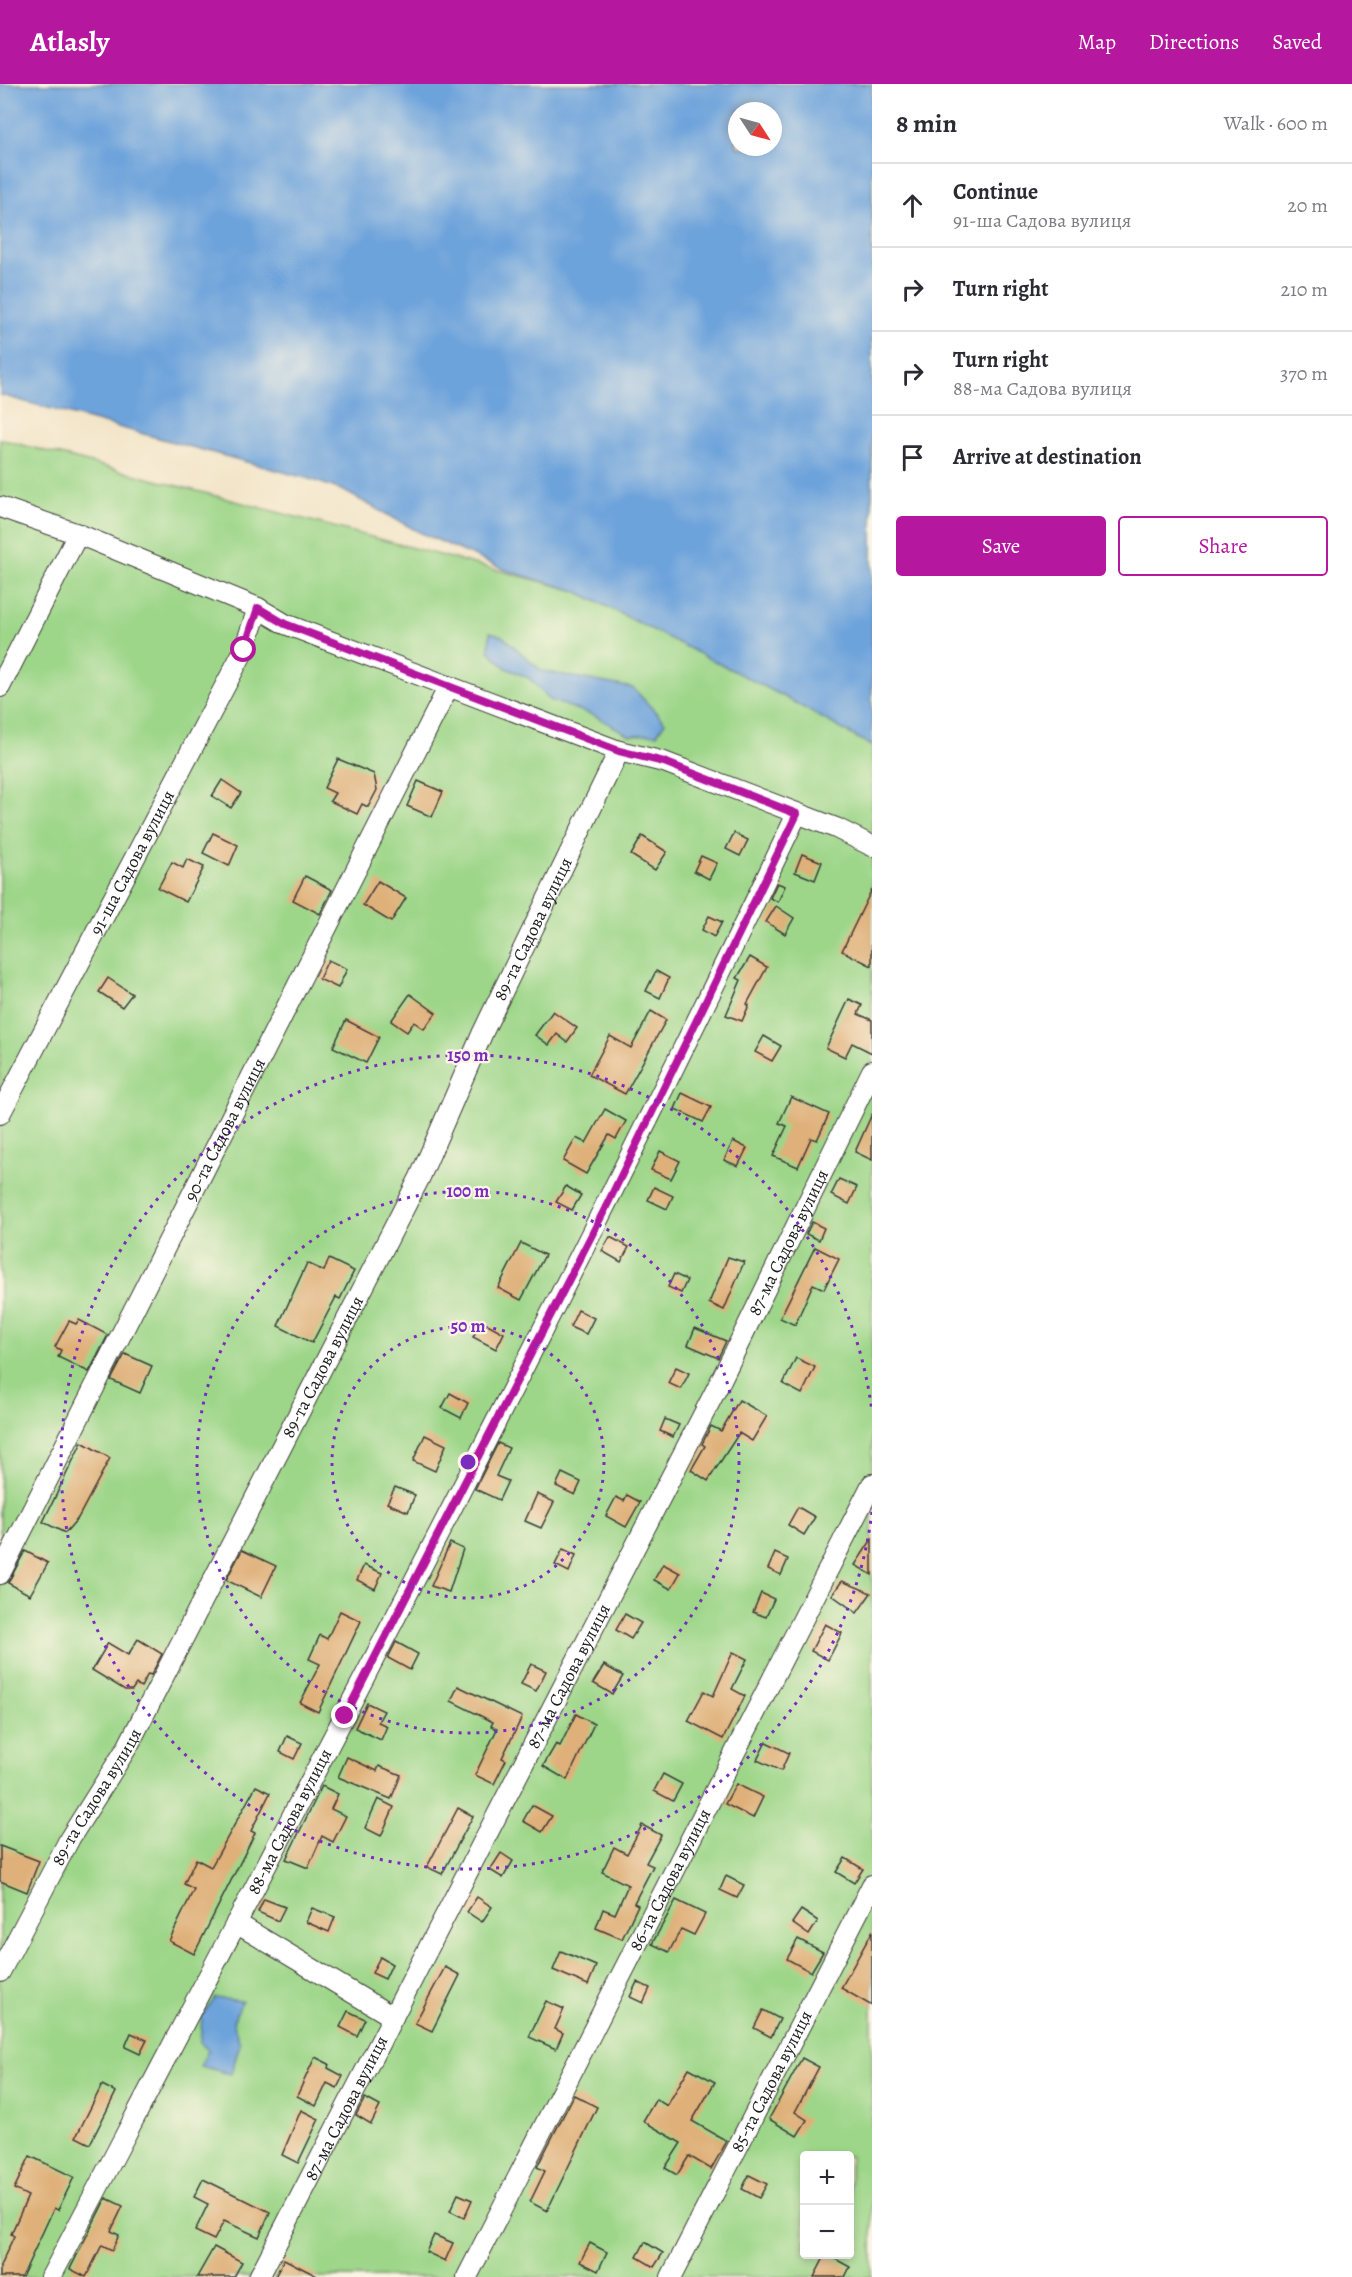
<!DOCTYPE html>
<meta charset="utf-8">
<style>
body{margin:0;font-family:Alegreya,serif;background:#f2f2f3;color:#2b2b33}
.controls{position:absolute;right:18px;bottom:18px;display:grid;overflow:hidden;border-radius:6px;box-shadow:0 3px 9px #0003}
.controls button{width:54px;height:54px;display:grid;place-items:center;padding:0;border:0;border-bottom:2px solid #e1e1e2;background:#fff;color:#2b2b33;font:30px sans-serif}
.compass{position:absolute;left:728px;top:18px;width:54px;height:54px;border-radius:50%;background:#fff;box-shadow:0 3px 9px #0003;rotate:126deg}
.stop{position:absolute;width:18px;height:18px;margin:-14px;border:4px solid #b5179e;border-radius:50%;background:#fff}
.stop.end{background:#b5179e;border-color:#fff;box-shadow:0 2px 6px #0008}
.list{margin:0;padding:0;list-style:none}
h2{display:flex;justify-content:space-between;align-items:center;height:78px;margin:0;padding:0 24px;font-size:26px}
h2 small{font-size:20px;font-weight:400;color:#7c7c81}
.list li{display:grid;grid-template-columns:39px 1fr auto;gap:18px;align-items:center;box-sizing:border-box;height:84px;padding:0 24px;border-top:2px solid #e1e1e2}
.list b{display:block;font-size:22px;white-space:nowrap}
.list p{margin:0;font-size:20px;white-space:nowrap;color:#7c7c81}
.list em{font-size:20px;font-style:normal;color:#7c7c81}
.actions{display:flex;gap:12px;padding:18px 24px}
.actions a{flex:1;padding:14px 0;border:2px solid #b5179e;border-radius:6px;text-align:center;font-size:21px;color:#b5179e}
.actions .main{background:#b5179e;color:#fff}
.icon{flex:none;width:33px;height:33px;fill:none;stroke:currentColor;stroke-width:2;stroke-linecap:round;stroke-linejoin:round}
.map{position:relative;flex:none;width:872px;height:2193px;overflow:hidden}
header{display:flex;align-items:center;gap:36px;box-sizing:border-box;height:84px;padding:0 30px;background:#b5179e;color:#fff}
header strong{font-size:28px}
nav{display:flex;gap:33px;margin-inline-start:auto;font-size:21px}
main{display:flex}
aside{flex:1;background:#fff}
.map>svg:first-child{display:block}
.green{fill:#9dd689;stroke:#5c7952;stroke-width:1.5;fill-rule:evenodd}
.water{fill:#6da3db;stroke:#44607c;stroke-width:1.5;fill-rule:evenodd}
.building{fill:#dfb079}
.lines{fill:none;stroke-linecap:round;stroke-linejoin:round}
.minor-casing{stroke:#3c3a36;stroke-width:22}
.minor{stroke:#fff;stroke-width:20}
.route{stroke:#b5179e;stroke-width:8}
.ring{fill:none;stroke:#7b2cbf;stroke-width:3;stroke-dasharray:3 6}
.labels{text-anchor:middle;stroke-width:4.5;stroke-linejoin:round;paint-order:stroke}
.street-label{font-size:18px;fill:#1c1c1c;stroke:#fcf5e5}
.centre{fill:#7b2cbf;stroke:#fcf5e5;stroke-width:3}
.ring-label{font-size:18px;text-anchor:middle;font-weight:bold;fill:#7b2cbf;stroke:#fcf5e5;stroke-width:4.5;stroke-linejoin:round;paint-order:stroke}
</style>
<header>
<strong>Atlasly</strong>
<nav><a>Map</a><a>Directions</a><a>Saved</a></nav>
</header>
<main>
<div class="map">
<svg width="872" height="2193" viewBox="0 0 872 2193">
<rect width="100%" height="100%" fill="#fcf5e5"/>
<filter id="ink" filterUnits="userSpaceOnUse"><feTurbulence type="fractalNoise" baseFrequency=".0167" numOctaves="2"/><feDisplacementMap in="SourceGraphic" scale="12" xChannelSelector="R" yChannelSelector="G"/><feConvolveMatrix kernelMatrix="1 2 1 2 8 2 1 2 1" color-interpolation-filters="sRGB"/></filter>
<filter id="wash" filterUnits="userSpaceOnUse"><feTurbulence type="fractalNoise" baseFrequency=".008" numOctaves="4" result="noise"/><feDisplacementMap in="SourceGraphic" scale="24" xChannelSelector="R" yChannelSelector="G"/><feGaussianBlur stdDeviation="1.35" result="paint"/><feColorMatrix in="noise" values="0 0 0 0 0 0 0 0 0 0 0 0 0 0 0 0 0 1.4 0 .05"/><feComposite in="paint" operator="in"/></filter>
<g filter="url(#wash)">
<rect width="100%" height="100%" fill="#f2e4c7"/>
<path class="green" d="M0,355L576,507L783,612L872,662V2193H0ZM804,2072H850V2170H804Z"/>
<g class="water">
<path d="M0,0H872V662L783,612L576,507L508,487L419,448L344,407L313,396L0,311ZM737,27H773V63H737Z"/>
<path d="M490,548L502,552L542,587L633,604L665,638L657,650L629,651L595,632L550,616L529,594L506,584L489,567Z"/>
<path d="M215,1914L242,1917L233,1938L240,1960L231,1990L200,1982L208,1966L200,1959L202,1932Z"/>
</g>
<g id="blocks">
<g class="building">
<path d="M338,675L374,690L377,706L368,723L362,720L357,730L330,717L335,709L324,704Z"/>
<path d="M222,696L241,709L231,724L212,712Z"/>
<path d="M418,697L443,708L432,733L407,722Z"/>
<path d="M213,749L238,761L229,782L203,769Z"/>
<path d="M734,749L748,756L740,772L726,765Z"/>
<path d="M642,752L667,768L655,786L631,771Z"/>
<path d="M802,770L822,778L815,796L795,788Z"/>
<path d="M701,772L717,779L709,795L694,787Z"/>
<path d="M187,775L204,783L186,818L158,804L172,778L183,784Z"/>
<path d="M305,792L332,806L320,830L293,816Z"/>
<path d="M378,797L406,814L391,838L363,821Z"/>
<path d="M777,799L785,802L778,818L770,814Z"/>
<path d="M872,805V882L842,867Z"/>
<path d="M776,822L794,834L785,850L766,838Z"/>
<path d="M709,832L722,838L714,853L702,846Z"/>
<path d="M750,873L767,883L747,920L749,921L742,937L726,931L741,896L737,894Z"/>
<path d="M328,876L347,885L338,904L319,895Z"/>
<path d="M656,887L669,894L660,914L646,907Z"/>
<path d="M108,894L132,910L122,923L99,908Z"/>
<path d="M410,910L436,929L424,945L414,938L407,948L391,937Z"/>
<path d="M849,915L862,921L858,930L872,936V969L852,959L845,973L826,964Z"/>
<path d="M553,927L577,944L567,958L557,950L549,961L535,951Z"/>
<path d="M651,927L666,936L625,1010L589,991L610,952L631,964Z"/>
<path d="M346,936L379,953L366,979L333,963Z"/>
<path d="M764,952L781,962L772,977L755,968Z"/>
<path d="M682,1009L711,1023L703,1038L675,1025Z"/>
<path d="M791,1013L829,1030L817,1056L811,1054L798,1083L773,1072L787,1042L779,1039Z"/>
<path d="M605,1025L626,1037L616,1055L609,1051L586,1090L563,1077L576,1054L586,1059Z"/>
<path d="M872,1030V1076L855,1068Z"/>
<path d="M733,1057L747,1064L738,1082L724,1076Z"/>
<path d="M660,1067L680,1077L671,1095L651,1086Z"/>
<path d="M839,1095L857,1103L849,1120L831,1111Z"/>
<path d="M566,1102L581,1111L572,1126L556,1118Z"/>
<path d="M654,1103L673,1112L667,1125L648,1116Z"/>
<path d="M812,1138L824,1144L819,1156L806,1150Z"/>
<path d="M610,1153L629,1163L621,1178L602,1167Z"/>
<path d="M521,1159L545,1171L521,1216L498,1204Z"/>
<path d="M815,1163L839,1175L824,1205L813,1200L795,1241L780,1234Z"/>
<path d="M728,1173L744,1178L724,1226L709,1219Z"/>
<path d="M329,1175L354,1187L340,1215L336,1213L312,1259L278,1242L307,1179L324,1187Z"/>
<path d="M674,1190L687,1196L681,1209L668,1203Z"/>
<path d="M578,1226L594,1234L586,1250L570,1243Z"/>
<path d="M79,1236L108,1251L89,1288L58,1273L61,1266L55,1263L69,1237L76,1240Z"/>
<path d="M482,1237L504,1249L496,1265L473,1253Z"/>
<path d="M695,1244L726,1257L718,1274L688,1261Z"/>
<path d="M125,1270L152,1282L140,1309L111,1296Z"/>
<path d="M796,1274L815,1283L802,1310L783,1300Z"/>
<path d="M676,1283L689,1289L681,1305L668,1299Z"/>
<path d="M450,1309L468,1319L461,1334L442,1324Z"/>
<path d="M739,1316L767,1332L752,1357L739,1349L708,1397L691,1386L705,1362L702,1360L711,1342L721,1347Z"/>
<path d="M665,1335L679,1341L673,1353L660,1347Z"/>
<path d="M425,1351L446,1361L435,1387L413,1377Z"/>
<path d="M82,1358L110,1374L78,1434L65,1449L43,1438Z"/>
<path d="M498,1359L509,1364L496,1392L508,1397L499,1416L475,1405Z"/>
<path d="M562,1389L581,1398L575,1411L556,1402Z"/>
<path d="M395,1403L415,1411L408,1428L387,1419Z"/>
<path d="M537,1410L554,1418L541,1444L525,1437Z"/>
<path d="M627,1411L640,1418L626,1443L606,1432L616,1413L624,1417Z"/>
<path d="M798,1423L815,1433L804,1451L788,1441Z"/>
<path d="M872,1455V1491L855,1481Z"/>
<path d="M450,1459L463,1465L449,1508L431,1502Z"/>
<path d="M563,1465L576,1471L569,1488L555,1481Z"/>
<path d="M242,1466L276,1482L261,1513L226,1496Z"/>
<path d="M25,1467L48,1479L30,1511L8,1499Z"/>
<path d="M775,1469L788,1475L781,1491L768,1485Z"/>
<path d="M663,1480L680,1489L671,1505L654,1496Z"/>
<path d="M364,1481L382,1489L375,1505L357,1496Z"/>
<path d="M842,1497L871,1509L857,1529L832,1511Z"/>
<path d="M761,1509L774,1515L766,1533L753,1528Z"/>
<path d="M340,1527L361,1537L318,1628L300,1619L320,1580L309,1575L320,1551L327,1555Z"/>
<path d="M625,1530L641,1539L631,1555L616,1546Z"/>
<path d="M825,1540L842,1549L828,1576L811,1567Z"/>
<path d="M138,1555L162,1570L151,1591L148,1590L141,1603L136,1600L132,1606H125L92,1586L108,1559L128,1571Z"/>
<path d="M396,1558L418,1570L410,1586L388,1574Z"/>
<path d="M733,1568L747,1575L732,1605L745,1612L723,1655L688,1637L704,1607L713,1612Z"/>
<path d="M531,1580L546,1587L536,1607L521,1600Z"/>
<path d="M604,1581L623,1592L612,1610L593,1599Z"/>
<path d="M458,1602L522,1633L502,1674L506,1676L494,1700L475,1691L497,1645L491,1642L493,1638L451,1617Z"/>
<path d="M367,1619L384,1627L378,1638L387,1642L381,1656L355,1644Z"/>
<path d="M576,1630L594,1640L567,1696L543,1682L556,1660L560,1662Z"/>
<path d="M287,1652L302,1659L294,1675L280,1668Z"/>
<path d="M766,1658L789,1669L781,1687L757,1676Z"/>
<path d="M347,1673L377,1687L379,1682L401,1691L391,1715L338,1693Z"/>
<path d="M663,1690L682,1700L673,1717L654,1707Z"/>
<path d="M736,1700L763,1713L753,1734L725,1720Z"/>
<path d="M256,1702L270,1709L251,1747L255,1749L194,1870L169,1857L194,1805L184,1800L196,1775L211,1783Z"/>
<path d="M322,1702L338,1710L331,1725L346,1732L333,1758L322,1752L308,1784L286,1775Z"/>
<path d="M378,1715L394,1723L381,1752L365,1744Z"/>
<path d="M532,1721L552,1732L542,1748L523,1737Z"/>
<path d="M458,1724L473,1732L442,1790L427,1783Z"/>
<path d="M642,1741L661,1751L646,1779L653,1782L634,1819L638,1821L622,1855L596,1844L603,1825L615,1830L628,1801L602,1788L614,1763L627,1770Z"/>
<path d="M0,1762L39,1777L27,1808L0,1797Z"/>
<path d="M501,1769L513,1777L503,1794L490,1786Z"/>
<path d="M845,1774L863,1785L854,1799L836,1788Z"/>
<path d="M726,1792L744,1801L737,1814L720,1806Z"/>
<path d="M477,1813L492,1823L482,1838L467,1828Z"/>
<path d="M264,1815L285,1823L278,1837L258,1828Z"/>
<path d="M676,1816L705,1830L694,1851L681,1845L669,1868L652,1860Z"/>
<path d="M312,1824L335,1833L329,1848L306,1838Z"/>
<path d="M801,1826L818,1837L809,1851L792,1839Z"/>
<path d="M872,1848V1922L841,1904Z"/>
<path d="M798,1855L823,1868L811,1888L787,1875Z"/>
<path d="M561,1867L596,1882L588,1901L553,1886Z"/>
<path d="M380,1873L392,1880L385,1895L372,1889Z"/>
<path d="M445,1883L460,1891L432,1947L415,1939Z"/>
<path d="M637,1898L650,1904L643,1919L630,1913Z"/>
<path d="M546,1917L564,1925L555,1945L563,1949L556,1965L529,1953Z"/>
<path d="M763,1926L780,1935L771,1953L754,1944Z"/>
<path d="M348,1927L365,1935L357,1952L340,1943Z"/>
<path d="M131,1949L147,1956L140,1970L125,1963Z"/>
<path d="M315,1973L329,1980L328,1984L343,1992L337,2004L327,1999L316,2022L297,2012Z"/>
<path d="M802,1974L819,1983L795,2028L807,2036L797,2052L769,2035Z"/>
<path d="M689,1984L715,1998L692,2037L727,2057L711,2085L689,2072L677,2091L665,2084L681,2059L643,2037L656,2015L667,2022Z"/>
<path d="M102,2001L116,2008L90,2060L76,2053Z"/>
<path d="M574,2011L597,2023L547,2127L530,2118L545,2087L537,2083Z"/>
<path d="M365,2014L380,2022L371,2040L356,2031Z"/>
<path d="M301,2026L319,2035L298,2079L282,2071Z"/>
<path d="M30,2072L74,2093L58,2126L54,2124L22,2193H0V2182L14,2152L11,2150L28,2112L14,2105Z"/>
<path d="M749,2091L767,2100L759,2114L742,2105Z"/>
<path d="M203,2095L270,2128L259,2153L224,2137L214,2156L195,2147L208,2120L194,2113Z"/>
<path d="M458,2110L472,2116L464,2134L450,2127Z"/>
<path d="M106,2114L123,2122L111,2147L119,2151L112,2166L102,2161L86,2193L70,2185Z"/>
<path d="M434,2151L453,2159L445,2177L426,2168Z"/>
<path d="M645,2158L663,2169L654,2183L637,2173Z"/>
<path d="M590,2159L607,2168L598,2187L580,2178Z"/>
<path d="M214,2163L242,2178L234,2193H197Z"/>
<path d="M826,2170L850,2183L845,2193H814Z"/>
<path d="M284,2175L319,2193H275Z"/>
</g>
</g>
</g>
<g filter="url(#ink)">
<use href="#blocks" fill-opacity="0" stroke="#3c3a36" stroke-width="1.5"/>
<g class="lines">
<defs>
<g id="minor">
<path d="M0,423L78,450L258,524L285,540L619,667L664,678L836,744L872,762"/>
<path d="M0,603L78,450"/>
<path id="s1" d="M0,1030L244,566L258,524"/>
<path id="s2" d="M0,1490L449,602"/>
<path d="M236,1839L393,1933"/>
<path id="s3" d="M0,1888L70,1754L128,1662L420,1093L483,948L619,667"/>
<path id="s4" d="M51,2193C305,1708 561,1224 797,730"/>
<path id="s5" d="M259,2193L718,1302L872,987"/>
<path id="s6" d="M467,2193L872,1400"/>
<path id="s7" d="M671,2193L872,1801"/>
</g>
</defs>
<use href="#minor" class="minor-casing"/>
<use href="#minor" class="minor"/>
</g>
</g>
<g class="lines" filter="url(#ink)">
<path class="route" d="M244,566L258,524L285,540L619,667L664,678L797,730L605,1125L345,1632"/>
</g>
<g class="ring">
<circle cx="468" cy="1378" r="136"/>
<circle cx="468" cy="1378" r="271"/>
<path d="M872 1428A407 407 0 1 1 872 1328"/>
</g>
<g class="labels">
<g class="street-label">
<text dy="6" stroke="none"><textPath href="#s1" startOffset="284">91-ша Садова вулиця</textPath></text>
<text dy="6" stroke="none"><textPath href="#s3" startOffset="1172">89-та Садова вулиця</textPath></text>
<text dy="6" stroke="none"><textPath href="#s2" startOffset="498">90-та Садова вулиця</textPath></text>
<text dy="6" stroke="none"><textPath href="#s5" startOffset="1162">87-ма Садова вулиця</textPath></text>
<text dy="6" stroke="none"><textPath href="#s3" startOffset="686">89-та Садова вулиця</textPath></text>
<text dy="6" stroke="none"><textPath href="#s5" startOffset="676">87-ма Садова вулиця</textPath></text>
<text dy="6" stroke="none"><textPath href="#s3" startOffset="200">89-та Садова вулиця</textPath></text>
<text dy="6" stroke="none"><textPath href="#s4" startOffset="514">88-ма Садова вулиця</textPath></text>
<text dy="6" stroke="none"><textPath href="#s6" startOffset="446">86-та Садова вулиця</textPath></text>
<text dy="6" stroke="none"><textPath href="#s7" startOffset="220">85-та Садова вулиця</textPath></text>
<text dy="6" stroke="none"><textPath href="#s5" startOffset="190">87-ма Садова вулиця</textPath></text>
</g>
</g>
<circle cx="468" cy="1378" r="9" class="centre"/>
<g class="ring-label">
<text x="468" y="977">150 m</text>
<text x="468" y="1113">100 m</text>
<text x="468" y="1248">50 m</text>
</g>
</svg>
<div class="controls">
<button>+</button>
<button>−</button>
</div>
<svg class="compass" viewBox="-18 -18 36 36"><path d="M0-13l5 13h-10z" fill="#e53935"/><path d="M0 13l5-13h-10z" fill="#7c7c81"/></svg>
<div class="stop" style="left:244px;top:566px"></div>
<div class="stop end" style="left:345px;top:1632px"></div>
</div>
<aside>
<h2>8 min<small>Walk · 600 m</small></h2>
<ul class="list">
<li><svg class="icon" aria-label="ahead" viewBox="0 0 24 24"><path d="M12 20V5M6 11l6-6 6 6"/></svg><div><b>Continue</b><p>91-ша Садова вулиця</p></div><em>20 m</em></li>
<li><svg class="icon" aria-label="right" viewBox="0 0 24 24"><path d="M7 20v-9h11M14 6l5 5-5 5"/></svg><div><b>Turn right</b></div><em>210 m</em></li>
<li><svg class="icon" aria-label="right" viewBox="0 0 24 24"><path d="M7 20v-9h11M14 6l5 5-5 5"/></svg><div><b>Turn right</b><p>88-ма Садова вулиця</p></div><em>370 m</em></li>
<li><svg class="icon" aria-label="arrive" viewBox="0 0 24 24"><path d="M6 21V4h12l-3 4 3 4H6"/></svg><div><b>Arrive at destination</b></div></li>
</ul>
<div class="actions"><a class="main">Save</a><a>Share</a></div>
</aside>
</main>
